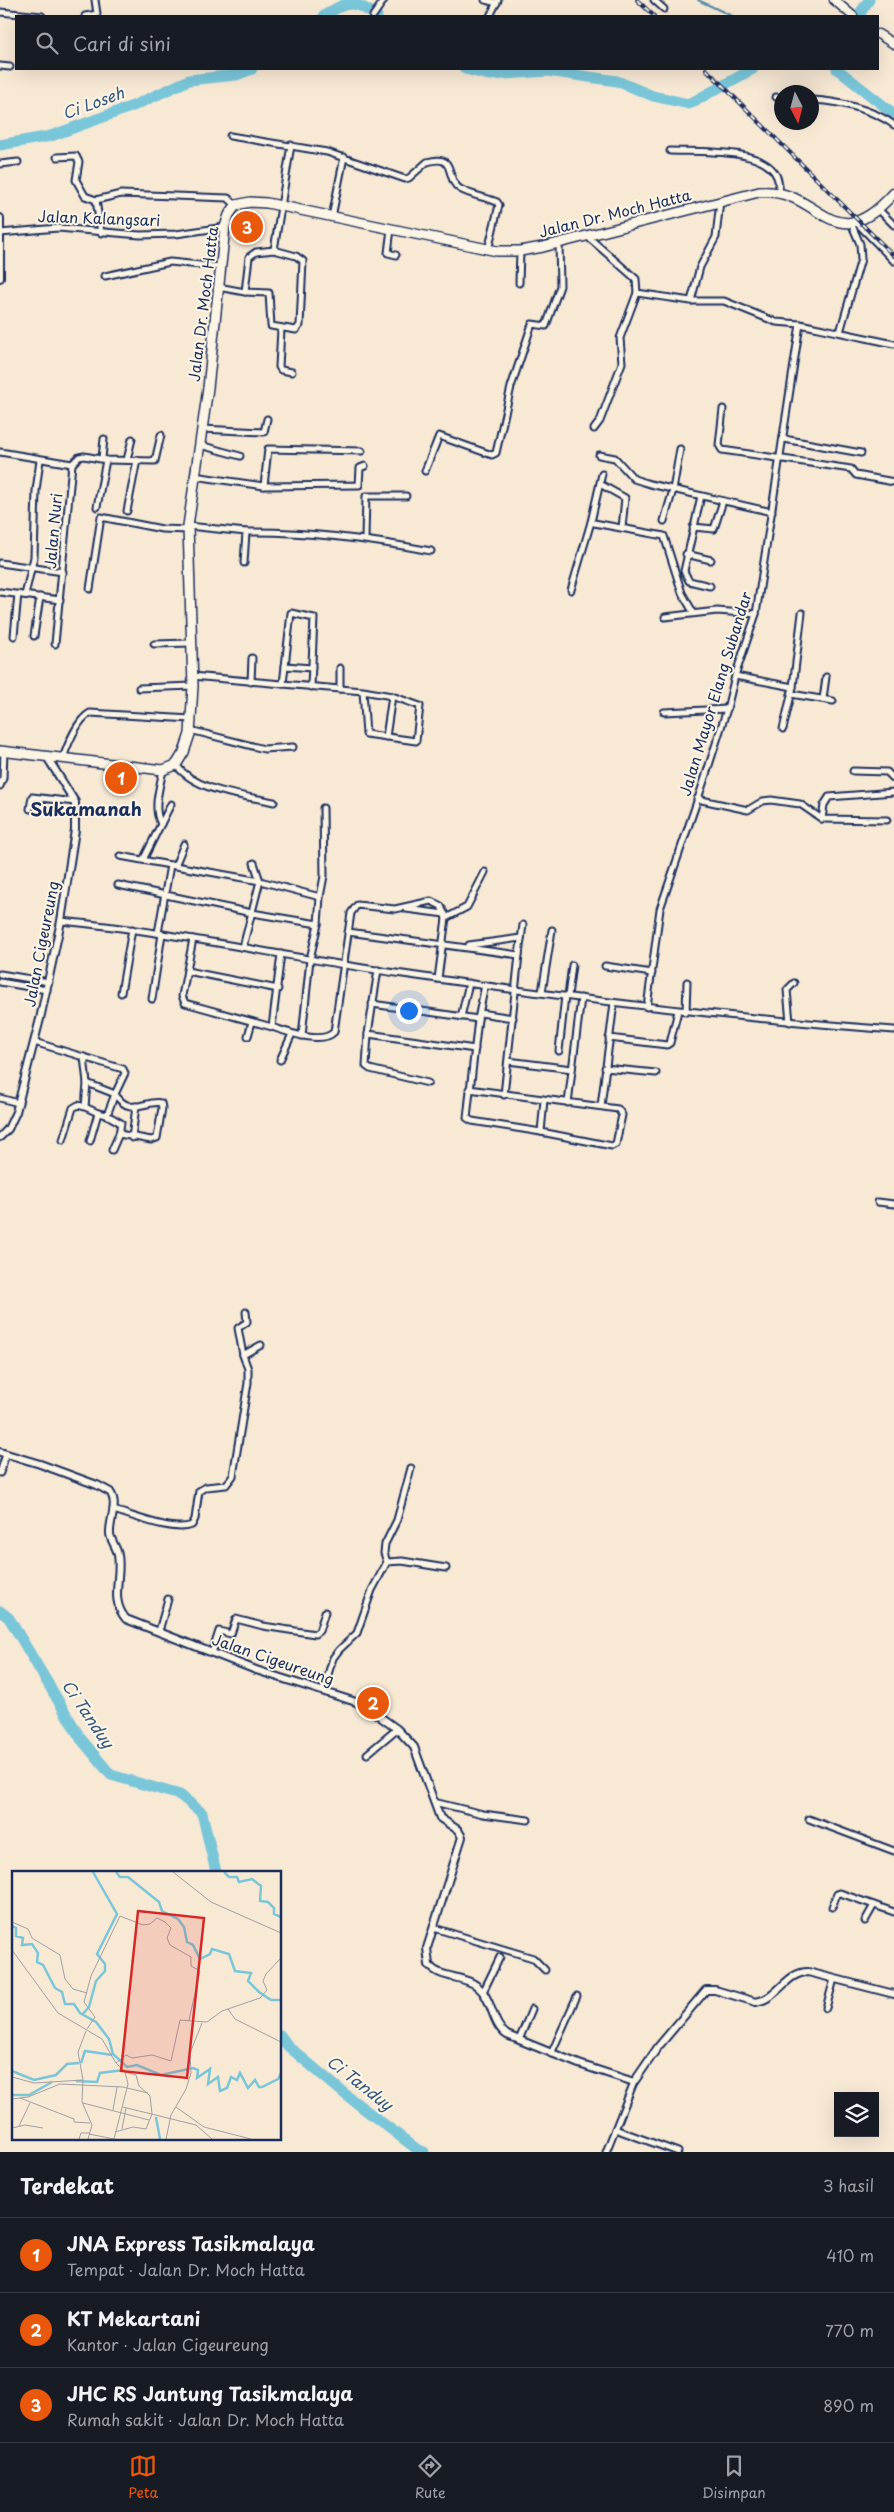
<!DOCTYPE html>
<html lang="id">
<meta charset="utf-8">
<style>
body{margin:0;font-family:"Playpen Sans",sans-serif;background:#20242c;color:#f1f3f6}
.controls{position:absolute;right:15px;bottom:15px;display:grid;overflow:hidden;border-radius:0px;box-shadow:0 5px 20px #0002}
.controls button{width:45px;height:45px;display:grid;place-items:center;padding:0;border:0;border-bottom:1px solid #363941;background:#171b24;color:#f1f3f6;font:25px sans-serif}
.compass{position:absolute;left:774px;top:85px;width:45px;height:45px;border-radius:50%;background:#171b24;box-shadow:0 5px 20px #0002;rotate:174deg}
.you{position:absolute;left:408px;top:1010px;width:18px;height:18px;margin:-12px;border:4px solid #fff;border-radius:50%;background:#1a73e8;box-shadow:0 0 0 8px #1a73e833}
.badge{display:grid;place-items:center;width:32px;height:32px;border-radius:50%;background:#ea580c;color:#fff;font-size:16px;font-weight:700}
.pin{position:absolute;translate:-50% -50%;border:2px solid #fff;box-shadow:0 1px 5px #0006}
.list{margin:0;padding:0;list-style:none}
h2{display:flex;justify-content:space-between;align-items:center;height:65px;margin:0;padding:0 20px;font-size:21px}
h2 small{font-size:16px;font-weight:400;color:#9ea1a6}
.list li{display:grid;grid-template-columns:32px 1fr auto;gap:15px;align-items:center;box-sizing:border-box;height:75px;padding:0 20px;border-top:1px solid #363941}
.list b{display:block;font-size:19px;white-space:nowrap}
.list p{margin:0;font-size:16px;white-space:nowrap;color:#9ea1a6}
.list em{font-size:16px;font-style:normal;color:#9ea1a6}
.icon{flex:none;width:28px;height:28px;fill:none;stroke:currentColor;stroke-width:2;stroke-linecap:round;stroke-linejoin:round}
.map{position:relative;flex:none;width:894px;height:2152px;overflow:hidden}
.search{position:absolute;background:#171b24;box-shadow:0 5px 20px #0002;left:15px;right:15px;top:15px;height:55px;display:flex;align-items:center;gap:12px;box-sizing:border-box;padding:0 18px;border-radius:0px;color:#9ea1a6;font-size:19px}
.sheet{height:290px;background:#171b24}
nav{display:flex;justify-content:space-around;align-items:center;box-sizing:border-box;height:70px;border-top:1px solid #363941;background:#171b24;font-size:14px;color:#9ea1a6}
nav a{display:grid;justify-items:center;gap:2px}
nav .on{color:#ea580c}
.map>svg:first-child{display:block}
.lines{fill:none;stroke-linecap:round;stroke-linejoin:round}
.stream{stroke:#548aa8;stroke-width:2}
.river{stroke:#7ac6d9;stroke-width:11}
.minor-casing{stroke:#1b2f5e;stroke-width:9}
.tertiary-casing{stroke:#1b2f5e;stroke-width:10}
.primary-casing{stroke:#1b2f5e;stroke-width:11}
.trunk-casing{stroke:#1b2f5e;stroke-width:12}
.minor{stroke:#fcf5e5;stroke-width:5}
.tertiary{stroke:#fcf5e5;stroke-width:6}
.primary{stroke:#fcf5e5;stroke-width:8}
.trunk{stroke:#fcf5e5;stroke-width:9}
.rail-casing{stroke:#1b2f5e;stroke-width:4}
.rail{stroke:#fcf5e5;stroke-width:2;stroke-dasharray:5.5;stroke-linecap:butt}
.labels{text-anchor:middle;stroke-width:4;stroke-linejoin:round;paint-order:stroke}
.street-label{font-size:15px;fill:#1b2f5e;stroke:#fcf5e5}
.water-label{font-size:16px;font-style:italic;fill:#33557d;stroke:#fcf5e5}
.quarter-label{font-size:18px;font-weight:bold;fill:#1b2f5e;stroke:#fcf5e5}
.inset-river{fill:none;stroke:#7ac6d9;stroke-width:2.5}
.inset-road{fill:none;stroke:#a09fa5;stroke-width:1}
.view{fill:#d62828;fill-opacity:0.15;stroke:#d62828;stroke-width:2.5}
.inset-edge{fill:none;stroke:#1b2f5e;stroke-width:2.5}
</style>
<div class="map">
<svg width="894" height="2152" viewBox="0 0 894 2152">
<rect width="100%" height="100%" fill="#f8e9d5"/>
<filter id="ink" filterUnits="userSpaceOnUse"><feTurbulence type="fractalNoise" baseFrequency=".02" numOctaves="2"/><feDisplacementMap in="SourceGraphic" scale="10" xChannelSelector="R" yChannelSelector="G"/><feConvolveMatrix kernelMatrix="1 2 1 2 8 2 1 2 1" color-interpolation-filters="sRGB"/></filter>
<g filter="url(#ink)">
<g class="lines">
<path class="stream" d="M698,0L732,16"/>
<g class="river">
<path d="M324,16C347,0 354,0 377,16"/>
<path d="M858,16L869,0"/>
<path d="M465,69L489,75L548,71L617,81L653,96L689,104L753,69"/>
<path d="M837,69L894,114"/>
<path d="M0,145L51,136L133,106L189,80L236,75L252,69"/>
<path d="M0,1611L9,1618L81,1739L111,1775L180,1795L202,1813L216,1872"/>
<path d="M280,2035L288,2046L346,2095L418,2150L424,2152"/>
</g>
<defs>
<g id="minor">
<path d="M485,0L497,3"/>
<path d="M654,0L664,9"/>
<path d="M0,12L42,16"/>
<path d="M85,16L97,14L95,0"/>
<path d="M373,16L384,0"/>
<path d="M490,16L498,0"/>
<path d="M0,66L10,67"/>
<path d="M776,97L782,98"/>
<path d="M812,100C837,101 873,109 894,125"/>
<path d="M230,136L327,152L405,179L409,178L427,162C458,153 444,179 460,189C473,196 485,197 497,202L499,205L488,250"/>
<path d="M670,151C697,152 765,147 777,177C779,182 779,188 780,193"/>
<path d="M57,157L76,156L79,162L76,180L85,196L96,200L121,194L228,198L236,205"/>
<path d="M0,164L18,162"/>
<path d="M96,200L101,233"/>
<path d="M879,210L894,225"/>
<path d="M332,217L344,157"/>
<path d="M856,222L894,261"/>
<path d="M391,229L388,253L396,255"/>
<path d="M0,233L58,228L140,235L176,234L225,227"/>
<path d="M587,236L636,279L637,293L691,301H724L776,322L800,324L894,344"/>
<path d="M274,250L296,256L303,261L300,325L296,330L271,326L269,293L245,292L249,257L256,252Z"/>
<path d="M274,250L291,145"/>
<path d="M105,276L170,262L220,267"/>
<path d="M519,283L520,251"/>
<path d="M218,287L245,292"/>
<path d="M691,301L700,267L716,237L720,201"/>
<path d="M281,329L279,367L281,370L292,372"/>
<path d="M840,332L861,259L860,244L851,223"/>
<path d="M723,409L719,445L722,450L851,469L856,475L894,482"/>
<path d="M202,429L264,432L267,419"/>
<path d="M594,429L600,421L622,363L620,338L637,293"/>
<path d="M784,439L861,453"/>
<path d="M200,445L240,456"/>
<path d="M0,452L72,464"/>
<path d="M599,455L615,458L634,479L650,484L772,512"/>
<path d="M102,458L104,439"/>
<path d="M127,460L132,439"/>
<path d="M72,464L79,457L84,456L106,460L155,461L161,435"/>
<path d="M425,471L439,436L492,455L496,453L511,387L532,324L546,326L560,286L559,243"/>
<path d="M194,476L264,486L359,485L360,468L365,466"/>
<path d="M600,484L625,498L622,528"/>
<path d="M264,486L268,449L362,451"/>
<path d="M701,496L684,571L689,581L710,586"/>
<path d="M97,507L106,460"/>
<path d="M127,511L137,460"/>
<path d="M664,521L673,490L680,449"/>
<path d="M591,522L602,474"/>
<path d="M188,526L246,532L244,563"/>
<path d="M693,527L714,529L723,501"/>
<path d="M246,532C309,531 369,539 431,551"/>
<path d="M365,539L366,496H406"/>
<path d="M686,554L711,560"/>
<path d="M0,563L63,572"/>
<path d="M90,589L101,517L162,529L188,530"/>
<path d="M571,590L591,522L594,523L664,536L682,593L693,612"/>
<path d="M0,592L60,600"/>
<path d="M25,595L34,557L36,491L40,460"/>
<path d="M665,617L717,611L756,614"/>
<path d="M14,636L18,594"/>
<path d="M34,636L40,597"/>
<path d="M55,644L72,464"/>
<path d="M154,644L191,643"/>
<path d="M285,666L312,668"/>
<path d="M192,676L363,691L392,696L420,706L416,741L366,734L363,691"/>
<path d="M735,676L793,687"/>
<path d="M251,682L252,658"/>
<path d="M283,684L291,613L314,618L311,687"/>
<path d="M139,688L193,686"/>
<path d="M340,689V668"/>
<path d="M791,694L833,701"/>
<path d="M823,699L826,677"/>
<path d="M664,712L727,709"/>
<path d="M783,729L793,687L802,613"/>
<path d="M190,730L264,749L293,747"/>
<path d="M386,737L392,696"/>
<path d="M63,758C68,744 77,720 90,713L191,719"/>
<path d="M176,765C197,792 242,795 274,802"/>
<path d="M853,771L887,772L894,779"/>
<path d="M0,786L3,778L4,752"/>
<path d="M697,799L748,810L763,801L771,800L800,804L822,819L887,820"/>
<path d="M30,809L32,797L75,802"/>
<path d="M822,819L824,805L829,797L894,792"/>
<path d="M161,824C152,808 160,787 163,770"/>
<path d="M120,856L170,865L158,933"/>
<path d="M143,860L171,804"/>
<path d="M254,863L260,881L320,897L318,924"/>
<path d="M170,865L260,881L243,947"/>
<path d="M175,866L184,844"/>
<path d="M118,885L252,913L318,924L310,959L302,1036"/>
<path d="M320,897L324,876L323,808"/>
<path d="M406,909L445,914"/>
<path d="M446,918L467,907L485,872"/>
<path d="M61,921C176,932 289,958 403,974C566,998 730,1018 894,1030"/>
<path d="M348,932L519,955L504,1095"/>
<path d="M193,939L182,996L185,1003L272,1027L281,954"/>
<path d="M469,945L521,938"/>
<path d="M519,955L523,925"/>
<path d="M605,966L652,973"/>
<path d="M378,970L368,1034L366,1066L370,1069L428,1083"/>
<path d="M187,971L278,989"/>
<path d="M0,974L49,982"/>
<path d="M0,982L47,990"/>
<path d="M485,985L478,1019L467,1118L472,1121L541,1132"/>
<path d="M542,992L552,930"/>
<path d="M121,993L132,929"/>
<path d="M568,996L572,965"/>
<path d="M152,999L162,934"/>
<path d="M372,1004L478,1019"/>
<path d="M647,1007L660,909L703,784L727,709L735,676L756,614L800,324"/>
<path d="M686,1012L687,982"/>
<path d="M480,1013L513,1018"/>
<path d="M461,1017L469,983"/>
<path d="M790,1022L787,990L794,983"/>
<path d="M272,1027C287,1032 322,1045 334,1032L351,913L357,905L395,909L431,901L441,906L446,918L438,979"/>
<path d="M368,1034L475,1049"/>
<path d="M248,1036L252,1022"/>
<path d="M609,1038L667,1045L670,1043L678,1011"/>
<path d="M34,1042L123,1069L125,1073L115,1094C130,1118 147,1099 161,1103L162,1108L157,1138L151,1140L119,1134L112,1150"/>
<path d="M559,1051L565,996"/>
<path d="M84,1057L87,1083L85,1107L98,1113"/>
<path d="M280,1060L292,1034"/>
<path d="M508,1061L572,1069"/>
<path d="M605,1068L656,1073"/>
<path d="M87,1083L115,1094L107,1115L121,1123L119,1134"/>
<path d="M469,1089L618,1109L622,1115L616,1144L612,1146L541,1132L544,1100"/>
<path d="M0,1098L18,1103"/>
<path d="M568,1103L581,998"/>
<path d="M601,1106L614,1003"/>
<path d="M132,1138L136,1106"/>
<path d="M63,1140L73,1108L78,1105L85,1107"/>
<path d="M90,1141L98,1113L107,1115"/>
<path d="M878,1202L894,1204"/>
<path d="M243,1355L238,1328L247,1322L246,1312"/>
<path d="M0,1473L6,1454"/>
<path d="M113,1510C132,1515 174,1533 192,1525L195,1519L199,1491L206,1487L226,1485L233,1476L248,1383V1369L243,1355L261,1345"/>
<path d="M387,1562L384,1553L385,1544L397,1520L411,1468"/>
<path d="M159,1631L168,1599"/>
<path d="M212,1653L219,1631L231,1634L236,1619L263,1626L315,1634L319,1631L325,1612"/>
<path d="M323,1691L333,1658L339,1650L357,1633L372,1590L387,1562L402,1561L446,1568"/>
<path d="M367,1754L397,1729"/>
<path d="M434,1802L483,1814L528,1820"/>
<path d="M809,1819L894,1851"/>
<path d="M832,1907L837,1894L840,1893L874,1905"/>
<path d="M865,1921L874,1905L894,1912"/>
<path d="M434,1928L533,1958L545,1970"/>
<path d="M483,1992L500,1957"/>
<path d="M826,2008L834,1979"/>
<path d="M519,2040L532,2009"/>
<path d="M551,2054L577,1996"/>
<path d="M615,2129L678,2152"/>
<path d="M606,2152L634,2082"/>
</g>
<g id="tertiary">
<path d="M0,218V278"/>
<path d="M0,1137L8,1129L16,1112L40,1019L61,921L75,830V802L47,757"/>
<path d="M0,1452L40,1464L97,1485L110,1492C119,1504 109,1520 110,1534C111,1541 117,1548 118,1555C122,1578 109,1599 126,1619L256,1670L356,1702L372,1711L397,1729L414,1747L440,1818L458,1830L462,1837L427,1948L429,1965C440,1979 463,1975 477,1986C493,1998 491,2024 507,2035L579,2064L634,2082L658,2047L706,1990H715L756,2002C778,1999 786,1972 808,1972L894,1994"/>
</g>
<g id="primary">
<path d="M834,0L853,16"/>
<path d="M878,34L894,44"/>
</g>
<path id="trunk" d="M0,751L163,770L176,765L184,752L190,734L193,686L188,526L208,388L225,227L229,215L236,205L250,202L267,203L497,251H520L543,247L759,192C822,187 831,263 894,193"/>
</defs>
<use href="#minor" class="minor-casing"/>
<use href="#tertiary" class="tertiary-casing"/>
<use href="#primary" class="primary-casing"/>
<use href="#trunk" class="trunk-casing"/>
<use href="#minor" class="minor"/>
<use href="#tertiary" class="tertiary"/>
<use href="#primary" class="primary"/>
<use href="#trunk" class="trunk"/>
<defs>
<g id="rail">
<path d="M637,0L654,16"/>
<path d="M706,69L894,256"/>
</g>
</defs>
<use href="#rail" class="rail-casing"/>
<use href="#rail" class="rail"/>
</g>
</g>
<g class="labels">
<g class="street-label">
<text transform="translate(615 214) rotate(-14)" y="5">Jalan Dr. Moch Hatta</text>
<text transform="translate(99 219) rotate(2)" y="5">Jalan Kalangsari</text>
<text transform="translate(204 304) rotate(-83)" y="5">Jalan Dr. Moch Hatta</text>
<text transform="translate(54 531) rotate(-85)" y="5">Jalan Nuri</text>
<text transform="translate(716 694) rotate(-73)" y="5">Jalan Mayor Elang Subandar</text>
<text transform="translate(42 944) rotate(-79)" y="5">Jalan Cigeureung</text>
<text transform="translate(273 1660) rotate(19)" y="5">Jalan Cigeureung</text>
</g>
<g class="water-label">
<text transform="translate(93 103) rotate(-20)" y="6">Ci Loseh</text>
<text transform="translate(88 1714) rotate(56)" y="6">Ci Tanduy</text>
<text transform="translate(360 2083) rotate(38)" y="6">Ci Tanduy</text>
</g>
<g class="quarter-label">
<text x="86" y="816">Sukamanah</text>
</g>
</g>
<g transform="translate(12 1871)">
<rect width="269" height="269" fill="#f8e9d5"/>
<path class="inset-river" d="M104,1L108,6H116L147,31L150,40L166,48L172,56L175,71L181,74L188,88L198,83L200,78L217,83L223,100L239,102L236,110L247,121L259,129H269M212,1L217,6H225L227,11L240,8L249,15L248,30L256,31L262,37V43L269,46M0,55L4,57V65L11,67L10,74L20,73L26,82L25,91L31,94L43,117M43,117L50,121L53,133H62L68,142L84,151L97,168L101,183L115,196L125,194L149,204L181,197L186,199L185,207L198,198L196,213L206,206L208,220L215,217L219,206L225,209L228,202L236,217L243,209L247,216H250L266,208L269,202M70,144L77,136L84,110L93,100V93L85,83L105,43L81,1M69,192L73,180L100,184M0,200L22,209L44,204L55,193L67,192M64,210L85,211L88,202L112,199M0,224H17L40,211M144,246L148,268"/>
<path class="inset-road" d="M161,1L199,31L269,62M0,51L16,58L20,67L48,84L53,108L61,118L75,122M0,79L46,142L90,168L104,192M216,138L223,148L269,171M75,158L83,146L72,131L79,105L108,45L131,54L138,53L145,47L153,51L159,57L155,67L158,74L179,86V95L188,100L177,149M74,160L66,181L71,209L70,231L80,254L76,268M104,192L114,184L120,187L140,184L159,190L168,149L195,151L210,140L248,127L255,119L251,110L254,103L269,87M113,201L124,204L127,215L138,225L140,243M0,206L22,212L71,209M8,227L62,248V251L78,252M0,228L16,226L48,213L111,216L136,222M71,232L137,249M111,236L184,254L200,268M164,236L192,256L239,268M101,239L105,216M7,255L18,232M0,257L13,254L31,257M110,258L114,237M103,261L121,256L134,258L140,243M77,263L102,268M67,268L69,262H78M102,268L116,213L113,201L104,192M154,268L159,244L174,218L179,202L178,182L190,152"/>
<path class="view" d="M126,40L192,47L175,207L109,200Z"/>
<rect width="269" height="269" class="inset-edge"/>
</g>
</svg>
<div class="controls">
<button><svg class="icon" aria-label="layers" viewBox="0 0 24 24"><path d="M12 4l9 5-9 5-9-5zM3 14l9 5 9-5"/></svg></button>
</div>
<svg class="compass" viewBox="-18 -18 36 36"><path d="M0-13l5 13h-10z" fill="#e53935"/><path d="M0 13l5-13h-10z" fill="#9ea1a6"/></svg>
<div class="you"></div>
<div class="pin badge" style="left:121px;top:778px">1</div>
<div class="pin badge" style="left:373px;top:1703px">2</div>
<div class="pin badge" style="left:247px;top:227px">3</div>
<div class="search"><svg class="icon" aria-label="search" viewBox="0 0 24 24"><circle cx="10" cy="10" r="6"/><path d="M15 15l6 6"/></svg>Cari di sini</div>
</div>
<section class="sheet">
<h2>Terdekat<small>3 hasil</small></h2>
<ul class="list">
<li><span class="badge">1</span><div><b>JNA Express Tasikmalaya</b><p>Tempat · Jalan Dr. Moch Hatta</p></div><em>410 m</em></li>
<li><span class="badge">2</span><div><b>KT Mekartani</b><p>Kantor · Jalan Cigeureung</p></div><em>770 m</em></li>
<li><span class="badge">3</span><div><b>JHC RS Jantung Tasikmalaya</b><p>Rumah sakit · Jalan Dr. Moch Hatta</p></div><em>890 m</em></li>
</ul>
</section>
<nav>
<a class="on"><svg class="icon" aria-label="map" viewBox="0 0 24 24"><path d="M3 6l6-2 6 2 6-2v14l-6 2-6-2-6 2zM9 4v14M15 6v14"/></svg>Peta</a>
<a><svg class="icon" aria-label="directions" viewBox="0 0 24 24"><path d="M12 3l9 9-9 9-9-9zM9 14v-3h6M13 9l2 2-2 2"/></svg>Rute</a>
<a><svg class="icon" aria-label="saved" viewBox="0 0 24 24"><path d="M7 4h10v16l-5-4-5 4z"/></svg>Disimpan</a>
</nav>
